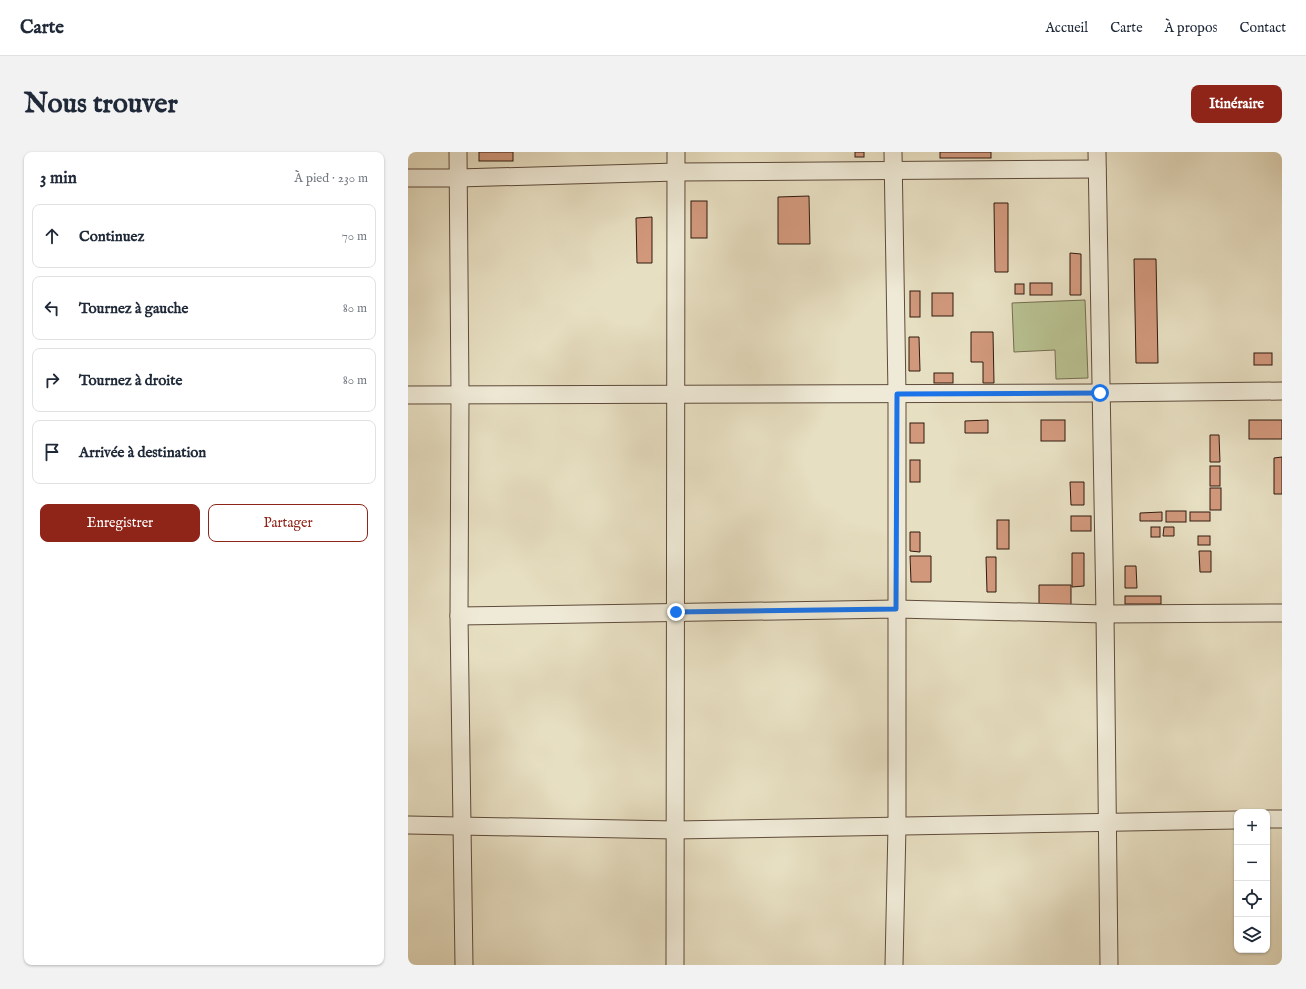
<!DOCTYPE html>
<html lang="fr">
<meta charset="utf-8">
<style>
body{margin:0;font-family:"IM FELL English",serif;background:#f2f2f3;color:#1f2937}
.controls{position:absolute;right:12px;bottom:12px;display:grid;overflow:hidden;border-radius:8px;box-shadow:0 1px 3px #0004}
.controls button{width:36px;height:36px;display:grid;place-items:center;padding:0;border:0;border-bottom:1px solid #e0e1e3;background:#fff;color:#1f2937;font:20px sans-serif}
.stop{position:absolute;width:12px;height:12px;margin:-9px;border:3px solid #1a73e8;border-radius:50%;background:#fff}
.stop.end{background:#1a73e8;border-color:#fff;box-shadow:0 1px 4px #0008}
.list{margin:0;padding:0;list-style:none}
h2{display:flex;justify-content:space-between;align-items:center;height:52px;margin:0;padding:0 16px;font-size:17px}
h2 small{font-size:13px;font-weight:400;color:#747a83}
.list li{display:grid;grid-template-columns:26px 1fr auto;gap:12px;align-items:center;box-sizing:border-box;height:64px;margin:0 8px 8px;padding:0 8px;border:1px solid #e0e1e3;border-radius:8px}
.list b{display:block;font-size:15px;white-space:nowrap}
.list em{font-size:13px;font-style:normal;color:#747a83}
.actions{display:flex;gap:8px;padding:12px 16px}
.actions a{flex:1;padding:9px 0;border:1px solid #8f2418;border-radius:8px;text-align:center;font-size:14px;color:#8f2418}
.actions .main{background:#8f2418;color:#fff}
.icon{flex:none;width:22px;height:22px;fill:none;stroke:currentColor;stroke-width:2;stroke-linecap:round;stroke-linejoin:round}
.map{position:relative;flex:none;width:874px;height:813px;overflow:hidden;border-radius:8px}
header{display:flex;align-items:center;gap:24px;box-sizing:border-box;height:56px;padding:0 20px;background:#fff;border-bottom:1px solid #e0e1e3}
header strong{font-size:19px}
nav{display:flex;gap:22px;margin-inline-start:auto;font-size:14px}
.intro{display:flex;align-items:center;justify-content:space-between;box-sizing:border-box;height:96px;padding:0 24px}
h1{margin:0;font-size:28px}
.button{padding:10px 18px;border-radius:8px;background:#8f2418;color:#fff;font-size:14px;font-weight:700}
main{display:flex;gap:24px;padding:0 24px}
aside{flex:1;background:#fff;border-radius:8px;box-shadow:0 1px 3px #0004}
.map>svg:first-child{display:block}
.green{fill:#b8c191;stroke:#746e50}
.building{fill:#d1987c;stroke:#301a0e}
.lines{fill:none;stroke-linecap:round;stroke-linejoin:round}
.minor-casing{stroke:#5e4b3b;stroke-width:19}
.minor{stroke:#efead7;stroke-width:17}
.route{stroke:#1a73e8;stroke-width:5}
</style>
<header>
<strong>Carte</strong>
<nav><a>Accueil</a><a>Carte</a><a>À propos</a><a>Contact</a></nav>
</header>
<div class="intro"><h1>Nous trouver</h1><a class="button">Itinéraire</a></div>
<main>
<aside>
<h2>3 min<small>À pied · 230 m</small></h2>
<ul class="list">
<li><svg class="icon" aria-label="ahead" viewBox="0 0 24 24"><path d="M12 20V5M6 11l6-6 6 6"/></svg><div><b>Continuez</b></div><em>70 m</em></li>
<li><svg class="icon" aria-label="left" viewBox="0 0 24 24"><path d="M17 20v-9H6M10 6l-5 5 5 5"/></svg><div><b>Tournez à gauche</b></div><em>80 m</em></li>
<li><svg class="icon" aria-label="right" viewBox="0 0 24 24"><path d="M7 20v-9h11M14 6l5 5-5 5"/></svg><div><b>Tournez à droite</b></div><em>80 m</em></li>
<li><svg class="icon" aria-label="arrive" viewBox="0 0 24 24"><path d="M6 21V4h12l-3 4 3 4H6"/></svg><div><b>Arrivée à destination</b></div></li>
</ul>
<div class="actions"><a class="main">Enregistrer</a><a>Partager</a></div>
</aside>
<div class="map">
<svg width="874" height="813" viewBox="0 0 874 813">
<rect width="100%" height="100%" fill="#e7dfc2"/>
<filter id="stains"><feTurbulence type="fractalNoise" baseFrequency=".005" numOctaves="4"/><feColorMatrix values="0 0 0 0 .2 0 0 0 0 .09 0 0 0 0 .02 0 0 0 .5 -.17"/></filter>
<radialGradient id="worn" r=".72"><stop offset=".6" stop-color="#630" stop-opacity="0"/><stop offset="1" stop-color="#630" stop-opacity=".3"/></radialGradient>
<path class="green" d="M677,148L680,226L648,227L647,198L606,200L604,151Z"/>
<g class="building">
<rect x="71" y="0" width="34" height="9"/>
<rect x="447" y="0" width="9" height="5"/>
<rect x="532" y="0" width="51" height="6"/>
<path d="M401,44L402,92H370V45Z"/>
<rect x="283" y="49" width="16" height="37"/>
<path d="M586,51H600V120H587Z"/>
<path d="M244,65V111H229L228,66Z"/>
<path d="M662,101L673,102V143H662Z"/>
<path d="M726,107H748L750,211H728Z"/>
<rect x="622" y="131" width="22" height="12"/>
<rect x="607" y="132" width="9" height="10"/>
<rect x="502" y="139" width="10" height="26"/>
<rect x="524" y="141" width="21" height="23"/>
<path d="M563,180H585L586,231H575V210H563Z"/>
<path d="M501,185H511L512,219H501Z"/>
<rect x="846" y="201" width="18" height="12"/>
<rect x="526" y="221" width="19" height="10"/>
<path d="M580,268V281H557V269Z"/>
<rect x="633" y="268" width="24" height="21"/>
<rect x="841" y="268" width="33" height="19"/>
<rect x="502" y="271" width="14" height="20"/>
<path d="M802,283H811L812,310H802Z"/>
<path d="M874,305V342H866V306Z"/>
<rect x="502" y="308" width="10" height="22"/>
<rect x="802" y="314" width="10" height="20"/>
<path d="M662,330H676V353H663Z"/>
<rect x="802" y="336" width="11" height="22"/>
<rect x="758" y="359" width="20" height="11"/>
<path d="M754,360V369H732V361Z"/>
<rect x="782" y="360" width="20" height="9"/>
<rect x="663" y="364" width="20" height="15"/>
<rect x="589" y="368" width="12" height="29"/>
<rect x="743" y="375" width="9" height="10"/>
<path d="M756,375H766V384H755Z"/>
<path d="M502,380H512V400L502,399Z"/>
<rect x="790" y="384" width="12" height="9"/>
<path d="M791,399H803V420H792Z"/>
<path d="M664,401H676V434L664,435Z"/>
<path d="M502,404H523V430H503Z"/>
<path d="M578,405H588V440H579Z"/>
<path d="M717,414H728L729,436H717Z"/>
<path d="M631,433H663V454L631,455Z"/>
<rect x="717" y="444" width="36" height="8"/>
</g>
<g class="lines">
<defs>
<g id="minor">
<path d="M50,0L52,242L51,464L56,813"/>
<path d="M485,0L489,242V674L486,813"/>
<path d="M689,0L697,462L701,813"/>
<path d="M0,26H50L269,20L689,17"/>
<path d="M0,243L692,241L874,239"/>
<path d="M51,464L488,457L697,462L874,461"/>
<path d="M859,667H874"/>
<path d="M0,673L267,678L829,668"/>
<path d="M267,813L268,0"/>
</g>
</defs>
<use href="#minor" class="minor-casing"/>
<use href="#minor" class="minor"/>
</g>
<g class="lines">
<path class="route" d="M268,460L488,457L489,242L692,241"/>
</g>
<rect width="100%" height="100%" filter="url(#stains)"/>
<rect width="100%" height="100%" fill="url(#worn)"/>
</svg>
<div class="controls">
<button>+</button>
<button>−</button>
<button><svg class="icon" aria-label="locate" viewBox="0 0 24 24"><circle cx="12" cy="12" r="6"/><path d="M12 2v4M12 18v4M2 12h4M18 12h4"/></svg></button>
<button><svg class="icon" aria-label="layers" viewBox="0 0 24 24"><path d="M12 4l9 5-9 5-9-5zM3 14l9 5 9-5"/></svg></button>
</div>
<div class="stop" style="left:692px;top:241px"></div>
<div class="stop end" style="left:268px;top:460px"></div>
</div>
</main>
